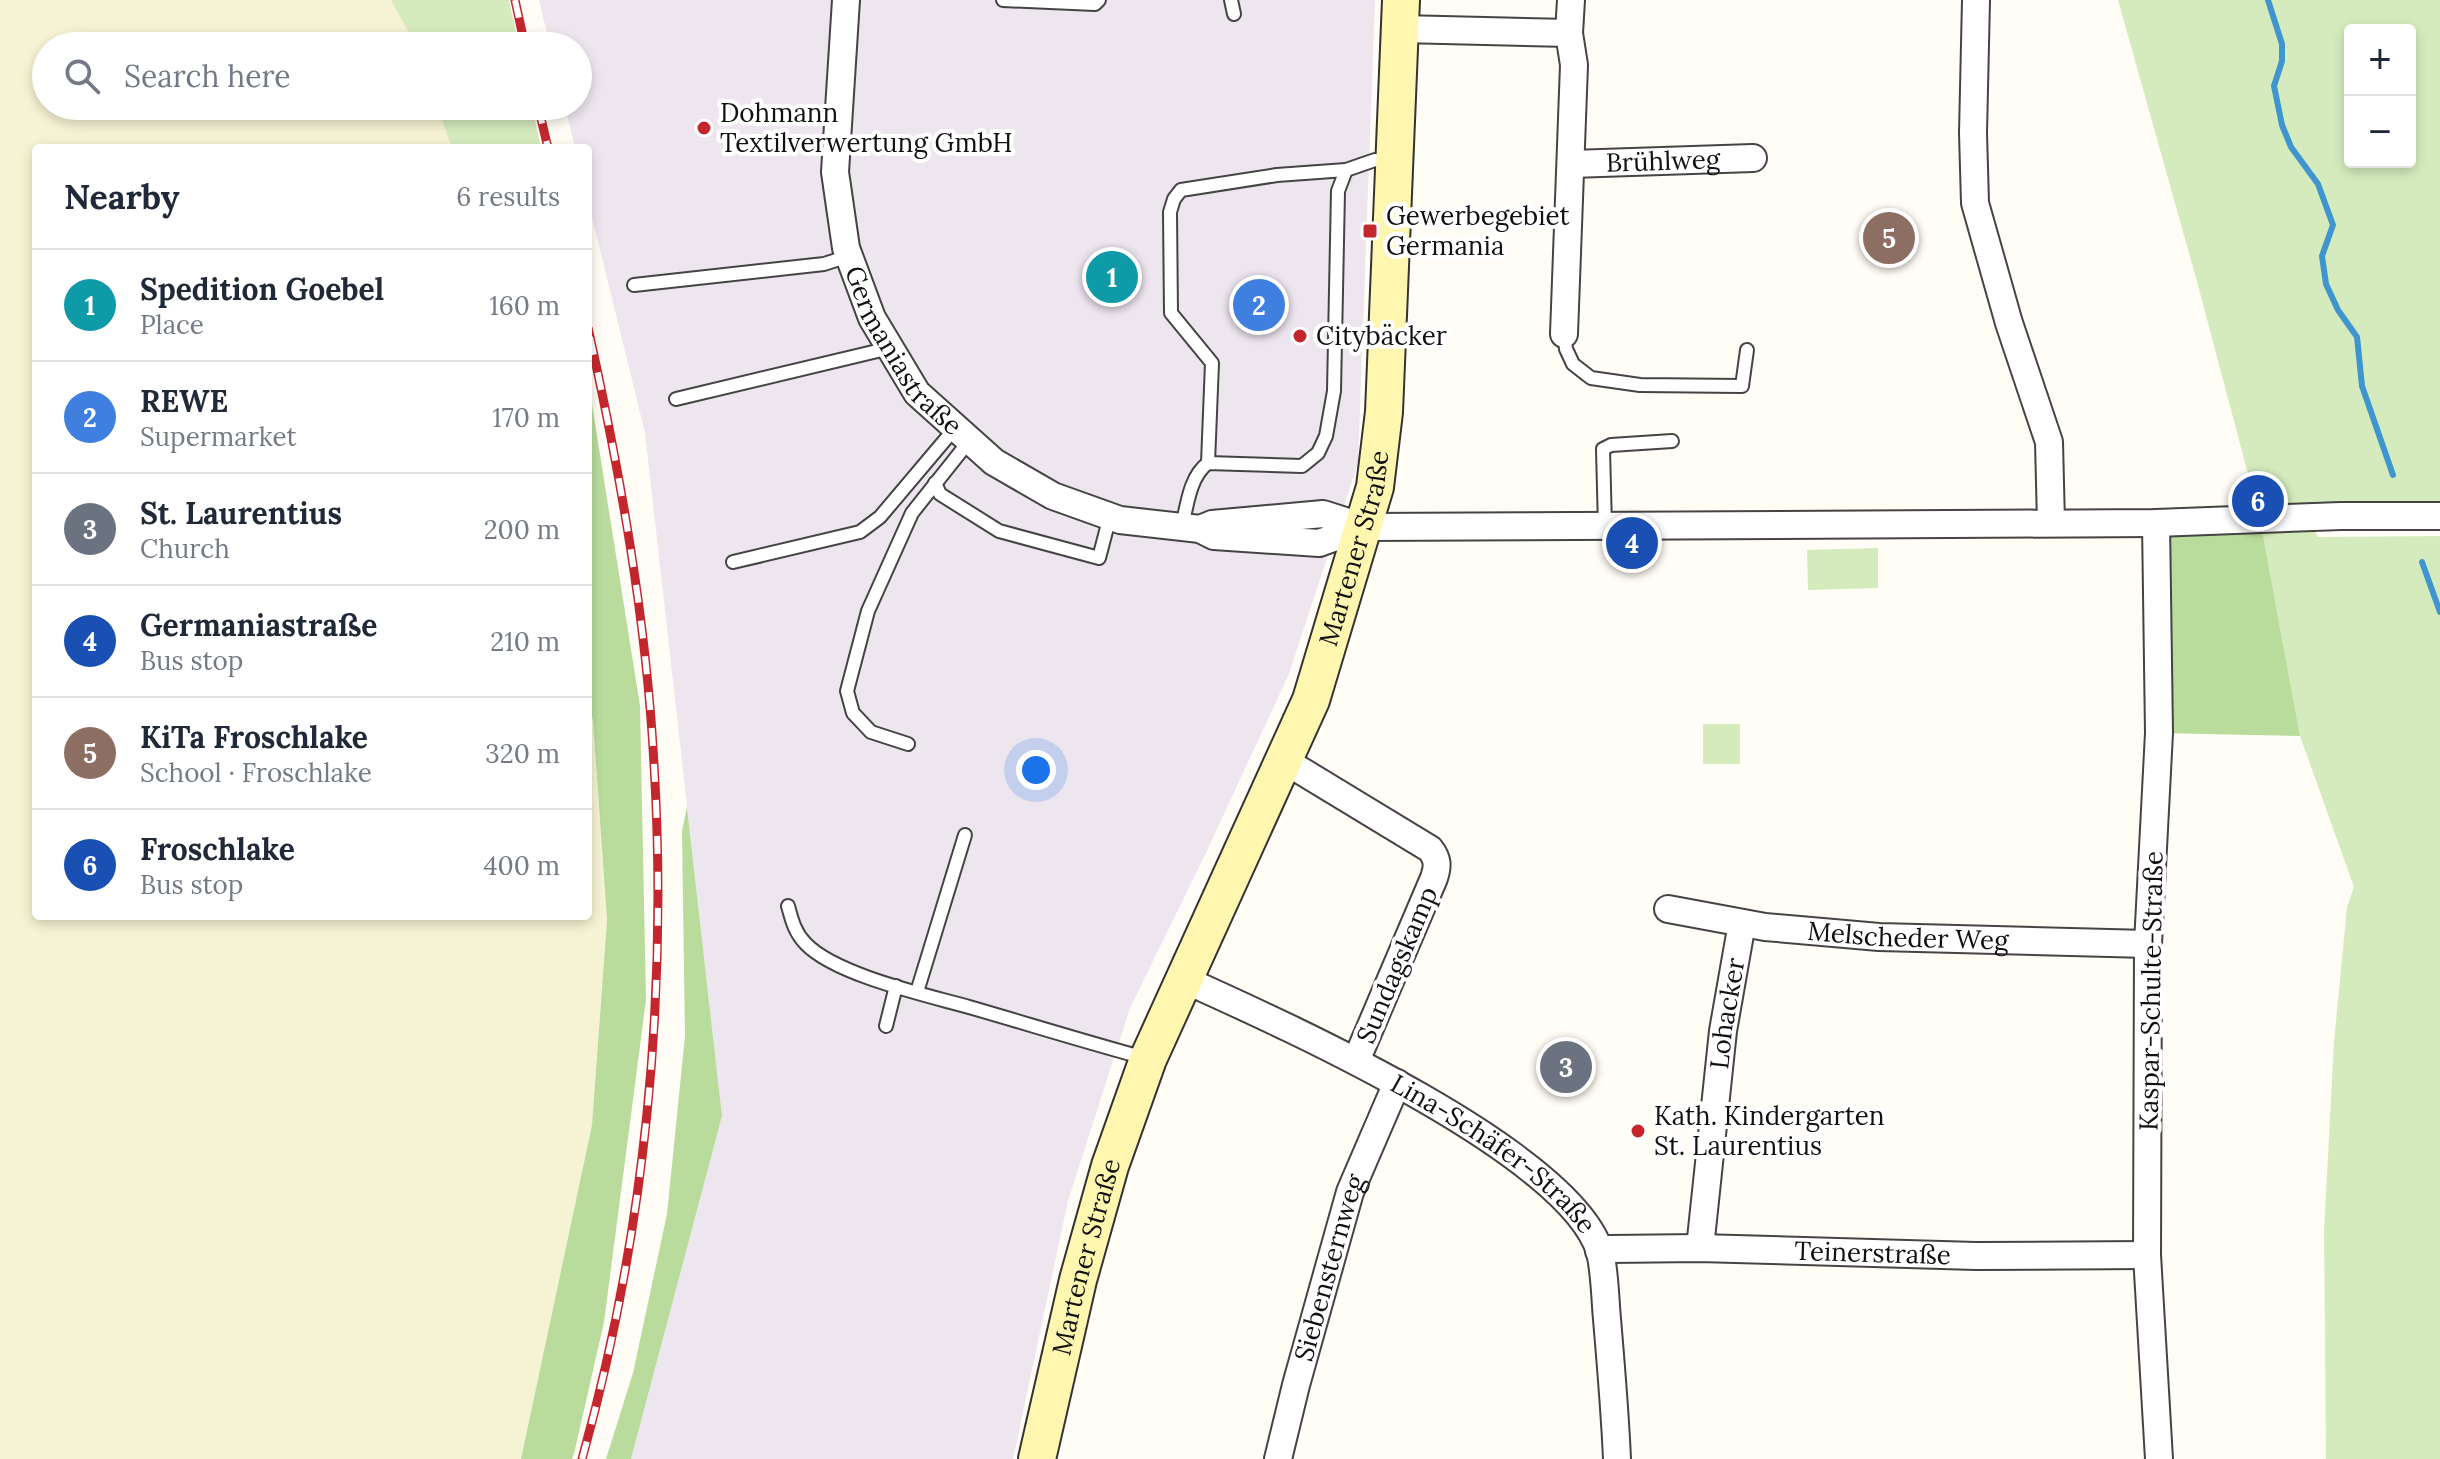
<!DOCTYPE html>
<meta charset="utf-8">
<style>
body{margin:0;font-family:Lora,serif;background:#f2f2f3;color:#1f2937}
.controls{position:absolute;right:24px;top:24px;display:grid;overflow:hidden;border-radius:8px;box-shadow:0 4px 12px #0003}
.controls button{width:72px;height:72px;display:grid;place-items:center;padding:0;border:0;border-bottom:2px solid #e0e1e3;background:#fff;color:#1f2937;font:40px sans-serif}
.you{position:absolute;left:1036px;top:770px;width:28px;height:28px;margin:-20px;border:6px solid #fff;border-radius:50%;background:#1a73e8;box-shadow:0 0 0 12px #1a73e833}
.badge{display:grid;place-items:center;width:52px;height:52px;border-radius:50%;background:#b45309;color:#fff;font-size:26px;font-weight:700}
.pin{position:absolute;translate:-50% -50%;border:4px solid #fff;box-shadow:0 2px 8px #0006}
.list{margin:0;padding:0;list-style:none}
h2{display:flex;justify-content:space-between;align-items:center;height:104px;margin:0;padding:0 32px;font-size:34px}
h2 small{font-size:26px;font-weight:400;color:#747a83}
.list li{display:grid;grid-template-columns:52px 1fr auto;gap:24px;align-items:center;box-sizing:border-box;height:112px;padding:0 32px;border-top:2px solid #e0e1e3}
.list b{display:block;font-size:30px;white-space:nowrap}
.list p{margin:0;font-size:26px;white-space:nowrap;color:#747a83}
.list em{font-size:26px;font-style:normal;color:#747a83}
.icon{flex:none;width:44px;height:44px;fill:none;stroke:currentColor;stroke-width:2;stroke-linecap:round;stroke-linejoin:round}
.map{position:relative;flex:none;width:2440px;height:1459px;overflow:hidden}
.search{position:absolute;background:#fff;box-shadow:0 4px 12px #0003;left:32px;top:32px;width:560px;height:88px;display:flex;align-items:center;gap:20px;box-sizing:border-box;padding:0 28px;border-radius:44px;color:#747a83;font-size:30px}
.panel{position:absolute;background:#fff;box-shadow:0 4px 12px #0003;left:32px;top:144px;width:560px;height:776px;border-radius:8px}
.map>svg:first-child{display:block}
.industrial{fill:#eee6ef}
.farmland{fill:#f6f3d4}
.green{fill:#d5ebbd;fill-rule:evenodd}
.forest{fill:#b9dc9c}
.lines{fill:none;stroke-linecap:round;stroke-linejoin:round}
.stream{stroke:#3f96cf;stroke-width:6}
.lane-casing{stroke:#444;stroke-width:16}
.street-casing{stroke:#444;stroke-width:30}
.secondary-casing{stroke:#333;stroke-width:40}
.lane{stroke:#fff;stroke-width:12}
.street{stroke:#fff;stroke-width:26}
.secondary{stroke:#fff6b0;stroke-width:36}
.rail-casing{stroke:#c4262e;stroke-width:9}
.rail{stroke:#fff;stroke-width:6;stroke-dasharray:18;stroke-linecap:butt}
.poi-dot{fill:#c4262e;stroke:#fff;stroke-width:3}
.labels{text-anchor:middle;stroke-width:8;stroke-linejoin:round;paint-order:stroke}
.poi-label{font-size:26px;fill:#111;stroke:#fff;text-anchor:start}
.street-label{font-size:26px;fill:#111;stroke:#fff}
</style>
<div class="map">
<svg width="2440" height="1459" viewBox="0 0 2440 1459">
<rect width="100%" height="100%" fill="#fffdf5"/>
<path class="industrial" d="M539,0H1375L1358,463L1289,674L1204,857L1130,1008L1068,1201L1013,1459H631L722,1116L645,433L588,201V148H575L565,106H578V46H550Z"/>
<path class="farmland" d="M0,0H391L414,40L416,46H46V106H437L452,148H36V916H588V701L593,721L607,920L592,1125L521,1459H0Z"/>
<g class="green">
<path d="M391,0H509L519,46H416Z"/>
<path d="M2118,0H2440V516L2309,519L2318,537L2440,536V1459H2326L2324,1231L2334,1042L2347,907L2354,887L2300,736L2260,519L2196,278ZM2350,30H2410V162H2350Z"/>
<path d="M437,106H532L541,148H452Z"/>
<path d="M1878,548V588L1808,590L1807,550Z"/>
<rect x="1703" y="724" width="37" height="40"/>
</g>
<g class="forest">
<path d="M588,398H591L640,706L646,1000L604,1322L574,1454L572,1459H521L592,1125L607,920L593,721L588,701Z"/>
<path d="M2260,519L2300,736L2159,733L2156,523Z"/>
<path d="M687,807L722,1116L631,1459H606L633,1373L667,1214L685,1036L682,831Z"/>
</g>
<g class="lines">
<g class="stream">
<path d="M2268,0L2282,44V61L2274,86L2282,125L2291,147L2318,184L2333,225L2322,256L2326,284L2338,310L2357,337L2362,386L2393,475"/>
<path d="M2422,562L2440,612"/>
</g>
<defs>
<g id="lane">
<path d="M1003,0L1095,4L1099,0"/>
<path d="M1231,0L1234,14"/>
<path d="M634,285L824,264L849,256"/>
<path d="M1564,334L1566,349L1573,364L1591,378L1640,385L1742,386L1747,350"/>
<path d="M676,399L890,348"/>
<path d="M1208,463L1212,363L1171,313L1170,212L1174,199L1181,190L1277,175L1346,170"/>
<path d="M935,483L940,494L999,531L1099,558L1110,516"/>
<path d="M1182,527C1187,505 1190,476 1208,463L1302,466L1318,453L1326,436L1334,391L1338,191L1346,170L1375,160L1393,161"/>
<path d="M1605,527L1603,449L1611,445L1672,441"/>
<path d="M733,562L860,532L880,517L956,427"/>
<path d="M908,744L871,732L853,713L847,691L868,611L912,513L970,440"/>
<path d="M788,906C792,921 795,933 806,944C836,975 926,995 969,1007C1028,1024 1086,1042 1145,1058"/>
<path d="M917,992L965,835"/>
<path d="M886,1026L896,986"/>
</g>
<g id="street">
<path id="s1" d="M846,0L835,172L846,248L872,318L917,393L994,462L1053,496L1120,520L1200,529L1214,536L1319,543L1364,527"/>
<path d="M1976,0L1973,133L1975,203L2009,323L2049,442L2051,523"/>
<path d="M1401,29L1569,33"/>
<path id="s2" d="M1571,164L1753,158"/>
<path d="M1564,334L1574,65L1569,33L1571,0"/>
<path d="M2156,523L2159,733L2148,944L2147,1255L2159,1459"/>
<path d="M1200,529L1212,524L1323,514L1364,527L2156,523L2341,516H2440"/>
<path d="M1285,761L1430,849C1438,859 1438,866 1434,878L1356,1061"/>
<path id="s3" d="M1668,909L1765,927L1879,937L2148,944"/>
<path id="s4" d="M1183,979C1278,1022 1570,1152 1600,1252C1605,1273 1605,1298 1607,1319C1611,1366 1615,1412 1617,1459"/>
<path id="s5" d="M1700,1248L1723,1031L1742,923"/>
<path id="s6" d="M1599,1251L1609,1249L1700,1248L1976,1256L2147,1255"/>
<path id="s7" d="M1278,1459L1296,1385L1350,1192L1397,1083"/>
</g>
<g id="secondary">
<path id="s8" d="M1037,1459L1078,1280L1110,1166L1148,1059L1311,700L1375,487L1384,412L1401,0"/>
</g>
</defs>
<use href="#lane" class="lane-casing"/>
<use href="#street" class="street-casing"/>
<use href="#secondary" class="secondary-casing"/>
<use href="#lane" class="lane"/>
<use href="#street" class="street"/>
<use href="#secondary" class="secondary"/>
<defs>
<g id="rail">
<path d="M515,0L525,46"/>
<path d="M538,106L548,148"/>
<path d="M582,1459C645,1234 668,997 654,764C646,617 620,472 588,328"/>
</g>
</defs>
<use href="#rail" class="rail-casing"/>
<use href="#rail" class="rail"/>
</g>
<g class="poi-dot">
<circle cx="704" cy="128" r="8"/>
<rect x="1362" y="223" width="16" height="16" rx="4"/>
<circle cx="1300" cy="336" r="8"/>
<circle cx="1638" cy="1131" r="8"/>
</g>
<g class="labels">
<g class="poi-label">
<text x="720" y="122">Dohmann<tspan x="720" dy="30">Textilverwertung GmbH</tspan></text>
<text x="1386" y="225">Gewerbegebiet<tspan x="1386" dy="30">Germania</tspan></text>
<text x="1316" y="345">Citybäcker</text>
<text x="1654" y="1125">Kath. Kindergarten<tspan x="1654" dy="30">St. Laurentius</tspan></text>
</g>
<g class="street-label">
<text dy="9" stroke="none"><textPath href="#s2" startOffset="92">Brühlweg</textPath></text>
<text dy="9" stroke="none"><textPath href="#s1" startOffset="368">Germaniastraße</textPath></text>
<text dy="9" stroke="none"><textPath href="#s8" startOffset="968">Martener Straße</textPath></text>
<text dy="9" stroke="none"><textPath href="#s3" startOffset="242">Melscheder Weg</textPath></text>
<text transform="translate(1397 965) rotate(-67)" y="9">Sundagskamp</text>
<text transform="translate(2151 991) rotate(-89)" y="9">Kaspar-Schulte-Straße</text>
<text dy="9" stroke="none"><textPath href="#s5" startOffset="236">Lohacker</textPath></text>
<text dy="9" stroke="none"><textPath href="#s4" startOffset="358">Lina-Schäfer-Straße</textPath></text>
<text dy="9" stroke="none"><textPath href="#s6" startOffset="274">Teinerstraße</textPath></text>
<text dy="9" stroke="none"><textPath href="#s8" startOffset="208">Martener Straße</textPath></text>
<text dy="9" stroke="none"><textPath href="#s7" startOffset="198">Siebensternweg</textPath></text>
</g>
</g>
</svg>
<div class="controls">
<button>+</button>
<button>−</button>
</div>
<div class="you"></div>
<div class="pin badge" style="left:1112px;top:277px;background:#0f9aa8">1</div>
<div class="pin badge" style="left:1259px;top:305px;background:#3f7fe0">2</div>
<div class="pin badge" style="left:1566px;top:1067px;background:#6b7280">3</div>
<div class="pin badge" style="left:1632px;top:543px;background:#1a4fb4">4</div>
<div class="pin badge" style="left:1889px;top:238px;background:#8d6e63">5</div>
<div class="pin badge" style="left:2258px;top:501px;background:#1a4fb4">6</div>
<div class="search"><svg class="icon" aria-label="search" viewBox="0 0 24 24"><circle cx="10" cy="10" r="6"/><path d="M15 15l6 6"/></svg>Search here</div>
<section class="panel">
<h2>Nearby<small>6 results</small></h2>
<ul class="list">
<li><span class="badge" style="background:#0f9aa8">1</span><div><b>Spedition Goebel</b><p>Place</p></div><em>160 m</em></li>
<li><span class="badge" style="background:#3f7fe0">2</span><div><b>REWE</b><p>Supermarket</p></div><em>170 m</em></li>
<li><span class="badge" style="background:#6b7280">3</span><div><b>St. Laurentius</b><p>Church</p></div><em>200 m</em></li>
<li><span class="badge" style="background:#1a4fb4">4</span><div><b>Germaniastraße</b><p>Bus stop</p></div><em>210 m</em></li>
<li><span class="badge" style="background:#8d6e63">5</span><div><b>KiTa Froschlake</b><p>School · Froschlake</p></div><em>320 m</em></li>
<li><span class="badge" style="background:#1a4fb4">6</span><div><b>Froschlake</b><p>Bus stop</p></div><em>400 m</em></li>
</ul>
</section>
</div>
